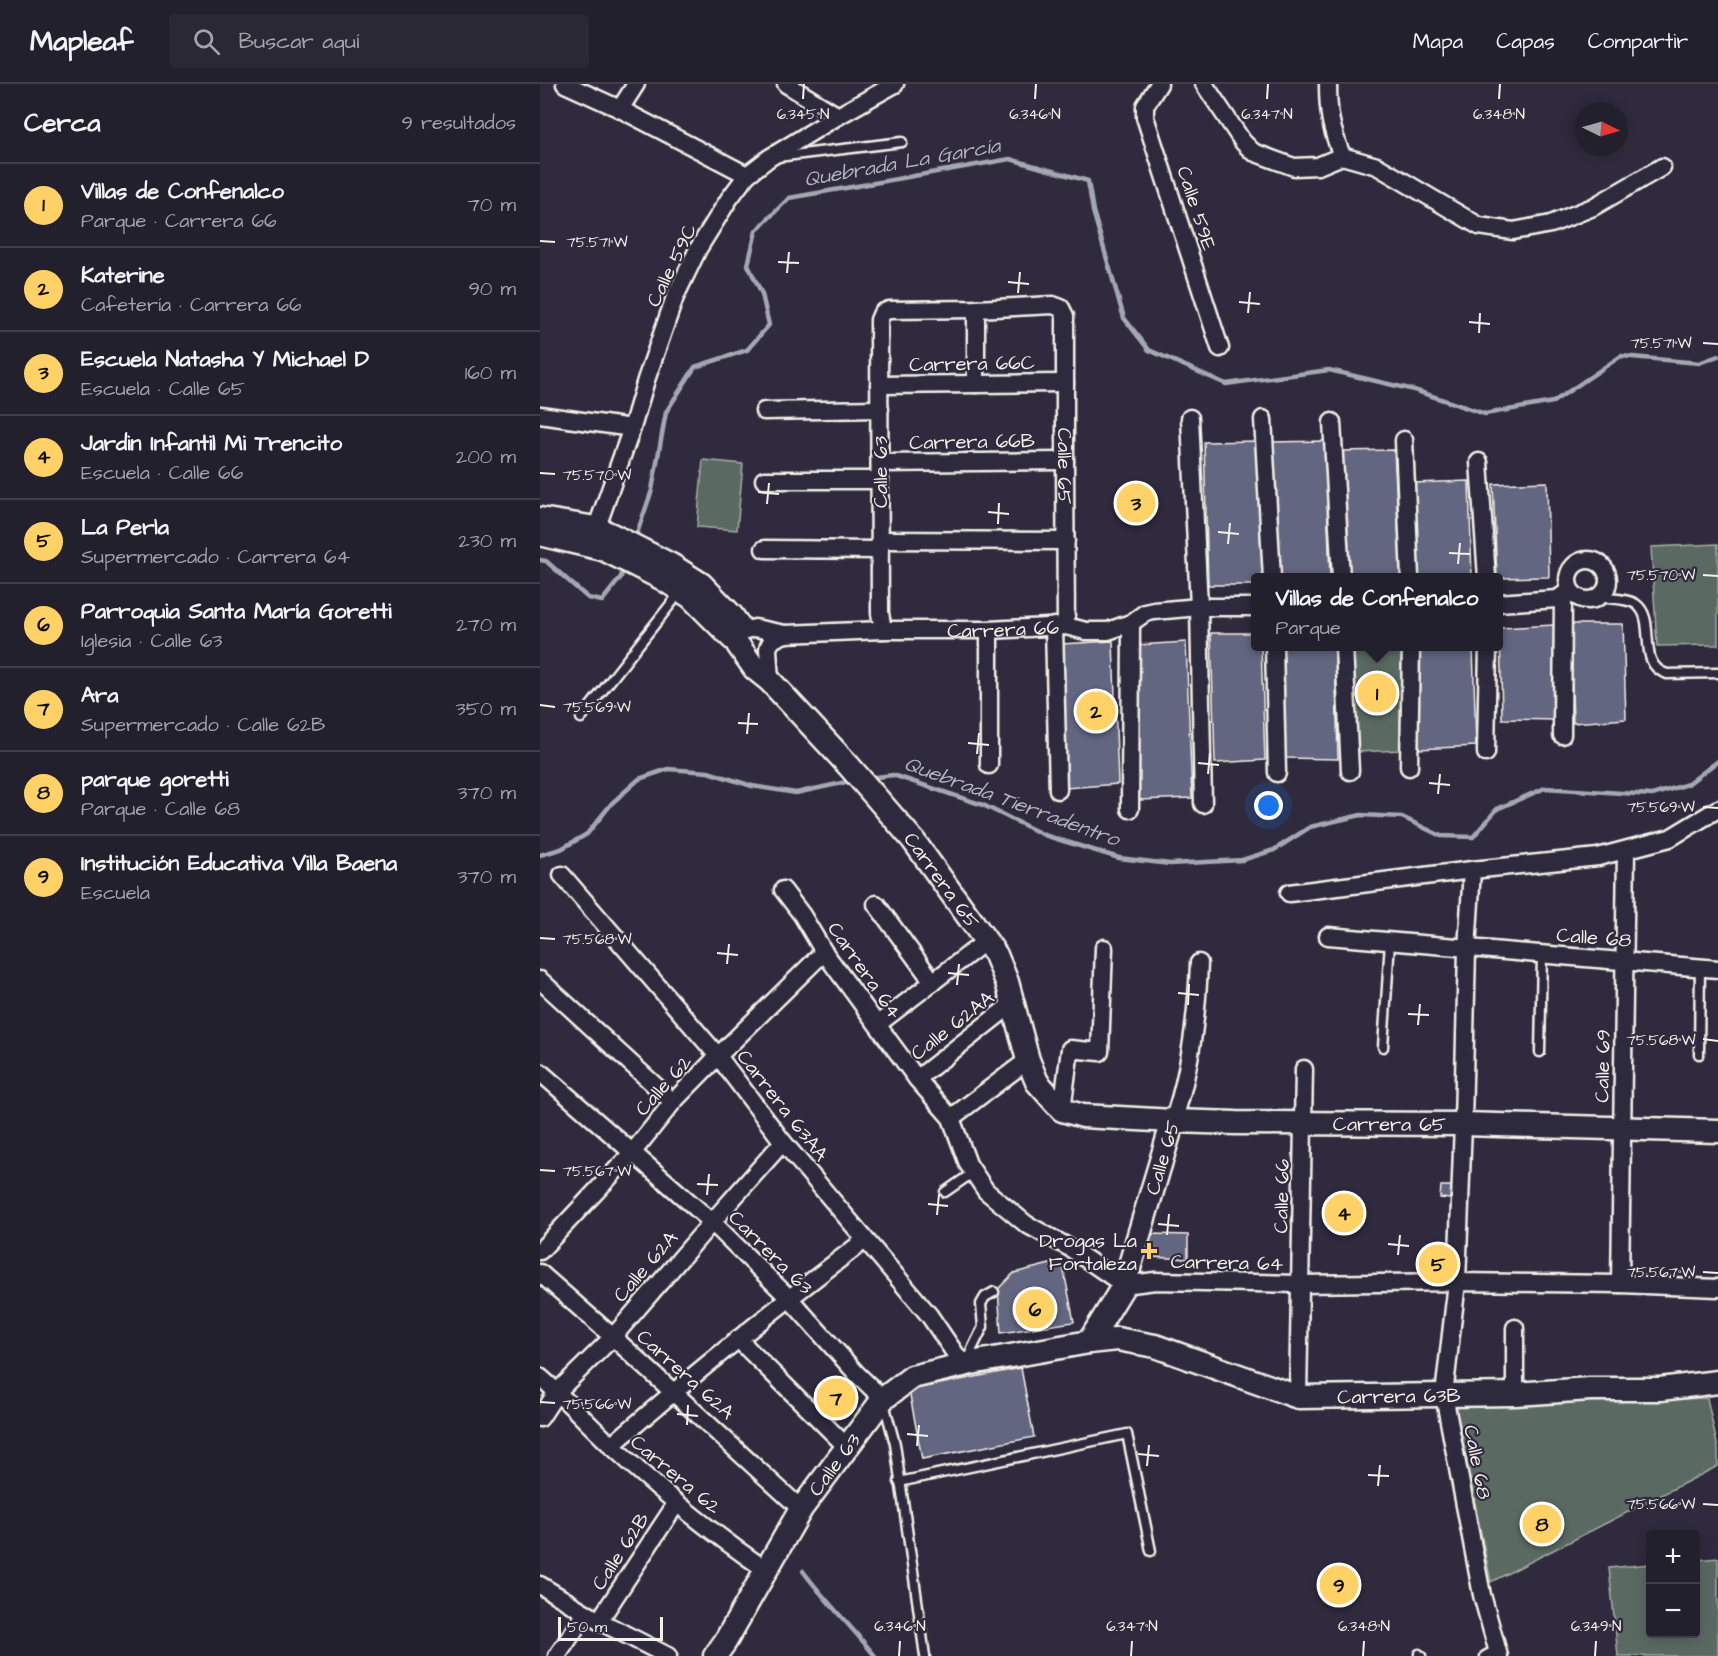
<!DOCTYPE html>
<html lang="es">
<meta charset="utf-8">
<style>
body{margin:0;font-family:"Architects Daughter",sans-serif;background:#2b2836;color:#f1f3f6}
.controls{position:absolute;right:18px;bottom:18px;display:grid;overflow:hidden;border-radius:6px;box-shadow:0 3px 15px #0003}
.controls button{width:54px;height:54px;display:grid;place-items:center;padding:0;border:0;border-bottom:2px solid #403e4a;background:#23202e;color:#f1f3f6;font:30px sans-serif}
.compass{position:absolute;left:1034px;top:18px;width:54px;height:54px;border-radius:50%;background:#23202e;box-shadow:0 3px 15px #0003;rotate:95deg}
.scale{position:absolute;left:18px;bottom:15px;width:105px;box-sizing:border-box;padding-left:6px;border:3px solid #f4f1e8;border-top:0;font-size:16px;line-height:21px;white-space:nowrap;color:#f4f1e8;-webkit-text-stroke:4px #2f2a3d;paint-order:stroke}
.you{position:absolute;left:729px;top:722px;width:21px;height:21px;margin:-15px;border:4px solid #fff;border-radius:50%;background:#1a73e8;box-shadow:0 0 0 9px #1a73e833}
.badge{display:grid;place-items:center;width:39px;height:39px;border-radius:50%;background:#ffd166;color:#111;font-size:20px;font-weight:700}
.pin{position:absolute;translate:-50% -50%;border:3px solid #fff;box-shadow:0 2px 6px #0006}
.popup{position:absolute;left:711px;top:489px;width:252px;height:78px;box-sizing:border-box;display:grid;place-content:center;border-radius:6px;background:#23202e;filter:drop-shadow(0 2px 4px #0005);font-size:20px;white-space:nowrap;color:#a3a3aa}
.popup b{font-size:22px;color:#f1f3f6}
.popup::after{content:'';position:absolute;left:50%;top:100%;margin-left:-12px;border:12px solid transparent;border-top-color:#23202e}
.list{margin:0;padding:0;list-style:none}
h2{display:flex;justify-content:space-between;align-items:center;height:78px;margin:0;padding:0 24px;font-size:26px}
h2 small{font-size:20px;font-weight:400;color:#a3a3aa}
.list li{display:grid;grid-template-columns:39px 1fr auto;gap:18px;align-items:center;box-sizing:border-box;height:84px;padding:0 24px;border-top:2px solid #403e4a}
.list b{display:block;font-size:22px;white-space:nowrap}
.list p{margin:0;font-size:20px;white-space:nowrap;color:#a3a3aa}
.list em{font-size:20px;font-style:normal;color:#a3a3aa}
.icon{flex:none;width:33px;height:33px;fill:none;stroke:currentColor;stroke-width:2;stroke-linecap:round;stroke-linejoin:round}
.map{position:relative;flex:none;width:1178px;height:1572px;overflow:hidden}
header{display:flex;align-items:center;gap:36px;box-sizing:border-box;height:84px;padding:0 30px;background:#23202e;border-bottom:2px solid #403e4a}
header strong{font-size:28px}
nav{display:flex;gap:33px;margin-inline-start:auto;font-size:21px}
.search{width:420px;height:54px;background:#2b2836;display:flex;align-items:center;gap:15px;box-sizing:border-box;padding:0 21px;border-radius:6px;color:#a3a3aa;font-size:22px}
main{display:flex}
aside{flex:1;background:#23202e}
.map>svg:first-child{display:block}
.green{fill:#5a6b62;stroke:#a7aea5;stroke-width:1.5}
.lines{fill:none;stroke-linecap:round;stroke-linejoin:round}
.stream{stroke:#a4a8b2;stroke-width:4.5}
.building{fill:#646680;stroke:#f4f1e8;stroke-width:1.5}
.lane-casing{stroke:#f4f1e8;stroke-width:13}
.street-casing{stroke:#f4f1e8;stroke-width:21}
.secondary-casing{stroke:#f4f1e8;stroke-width:27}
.lane{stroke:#2f2a3d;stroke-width:8}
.street{stroke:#2f2a3d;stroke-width:16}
.secondary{stroke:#2f2a3d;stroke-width:22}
.ticks{fill:none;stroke:#f4f1e8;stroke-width:2}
.poi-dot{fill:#ffd166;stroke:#2f2a3d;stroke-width:2}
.labels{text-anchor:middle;stroke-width:4.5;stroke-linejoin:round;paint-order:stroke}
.street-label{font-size:20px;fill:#f4f1e8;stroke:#2f2a3d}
.poi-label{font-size:20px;fill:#f4f1e8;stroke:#2f2a3d;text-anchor:end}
.water-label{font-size:21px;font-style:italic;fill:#b1b4bb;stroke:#2f2a3d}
.ticks-label{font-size:15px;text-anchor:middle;fill:#f4f1e8;stroke:#2f2a3d;stroke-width:4.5;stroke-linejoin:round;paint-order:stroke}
</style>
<header>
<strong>Mapleaf</strong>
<div class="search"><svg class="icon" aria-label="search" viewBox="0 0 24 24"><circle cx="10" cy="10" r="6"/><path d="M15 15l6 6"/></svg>Buscar aquí</div>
<nav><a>Mapa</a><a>Capas</a><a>Compartir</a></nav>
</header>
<main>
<aside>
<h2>Cerca<small>9 resultados</small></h2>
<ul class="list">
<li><span class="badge">1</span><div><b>Villas de Confenalco</b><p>Parque · Carrera 66</p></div><em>70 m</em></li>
<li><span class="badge">2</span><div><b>Katerine</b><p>Cafetería · Carrera 66</p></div><em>90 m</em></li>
<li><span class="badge">3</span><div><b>Escuela Natasha Y Michael D</b><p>Escuela · Calle 65</p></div><em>160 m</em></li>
<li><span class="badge">4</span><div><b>Jardin Infantil Mi Trencito</b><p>Escuela · Calle 66</p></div><em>200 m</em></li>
<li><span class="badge">5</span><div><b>La Perla</b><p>Supermercado · Carrera 64</p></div><em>230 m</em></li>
<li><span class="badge">6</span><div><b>Parroquia Santa María Goretti</b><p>Iglesia · Calle 63</p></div><em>270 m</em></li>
<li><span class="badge">7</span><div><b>Ara</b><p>Supermercado · Calle 62B</p></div><em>350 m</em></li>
<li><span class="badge">8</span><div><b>parque goretti</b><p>Parque · Calle 68</p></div><em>370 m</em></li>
<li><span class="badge">9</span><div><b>Institución Educativa Villa Baena</b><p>Escuela</p></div><em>370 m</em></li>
</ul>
</aside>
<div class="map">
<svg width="1178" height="1572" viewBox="0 0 1178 1572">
<rect width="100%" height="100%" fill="#2f2a3d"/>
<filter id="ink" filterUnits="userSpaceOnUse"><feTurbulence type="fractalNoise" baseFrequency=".0167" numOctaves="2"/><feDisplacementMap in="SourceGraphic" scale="12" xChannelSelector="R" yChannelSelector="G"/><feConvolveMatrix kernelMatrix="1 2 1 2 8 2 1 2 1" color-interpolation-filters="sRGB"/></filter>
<g filter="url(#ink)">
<g class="green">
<path d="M163,376L203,380L197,446L157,443Z"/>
<path d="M1178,460V561L1117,562L1111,463Z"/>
<path d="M810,563H861L863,666L815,668Z"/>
<path d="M1167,1314L1178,1365V1382L951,1498L915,1322Z"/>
<path d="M1178,1474V1572H1078L1069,1484L1110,1480V1550H1156V1476Z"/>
</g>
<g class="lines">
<g class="stream">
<path d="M95,455L112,406L126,328L155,283L207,266L229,241L222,210L208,181L216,147L249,114L470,75L548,97L553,127L584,234L609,266L686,300L789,286L874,306L945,330L1013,318L1081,272L1159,279L1178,272"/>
<path d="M0,476L6,477L48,514L62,517L81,493L84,482"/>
<path d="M328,694L353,691L443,721L504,751L579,774L630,780L702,776L734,766L770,743L821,731L862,733L901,752L933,753L957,725L1005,704L1112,711L1148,700L1178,677"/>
<path d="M0,771L21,765L47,750L72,719L99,695L128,685L168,688L212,702L256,709L311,697"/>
<path d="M263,1487C285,1517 312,1543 335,1572"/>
</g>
</g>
<g class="building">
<path d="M719,357L724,494H716V501H668L664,358Z"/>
<path d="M785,357L790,494H736L731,358Z"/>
<path d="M854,366L861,494H809L801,367Z"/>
<path d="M929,397L932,494H876L873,399Z"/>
<path d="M1007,398L1009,493L957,494L953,400Z"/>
<path d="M1030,540H1083L1086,635L1033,639Z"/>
<path d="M1014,541L1016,636L962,635L960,544Z"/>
<path d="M671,549H716V562H721L725,676L675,679Z"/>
<path d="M573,557L578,700L526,704L521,560Z"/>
<path d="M646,558L652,714L599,716L598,561Z"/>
<path d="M742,562H795L798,675L745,674Z"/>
<path d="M879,562H933L936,662L879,665Z"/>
<path d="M901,1102H911L910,1115L900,1114Z"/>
<path d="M610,1150L648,1151V1175L609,1173Z"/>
<path d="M889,1172L907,1174L906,1187L888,1185Z"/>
<path d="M522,1177L534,1238L461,1249L458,1205L474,1189Z"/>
<path d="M481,1284L494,1353L382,1375L369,1306Z"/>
</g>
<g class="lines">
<defs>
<g id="lane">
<path d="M237,73L362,58"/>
<path d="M1058,513C1069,515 1087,514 1096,520C1118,536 1095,580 1127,590L1178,589"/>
<path d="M41,634L141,507"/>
<path d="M843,963L850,858"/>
<path d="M1000,968L1002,870"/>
<path d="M1159,970L1160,883"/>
<path d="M405,1108L434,1088"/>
<path d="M431,1276L432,1265L443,1243L441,1220L445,1213L454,1208"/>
<path d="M344,1319L355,1360L385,1572"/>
<path d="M359,1398L587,1350L611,1467"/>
<path d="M879,1570L881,1572"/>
<path d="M945,1572L956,1566"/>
</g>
<g id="street">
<path d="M25,0L80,25L207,91"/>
<path d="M246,0L298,32"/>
<path d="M619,0L605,22V33L680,264"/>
<path d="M664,0L703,58L713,68L754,83L778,82L802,72L837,82L939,142L973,147L1011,140L1053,123L1122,83"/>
<path d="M788,0C788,30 791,44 802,72"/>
<path d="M80,25L96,0"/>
<path d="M436,300V225"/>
<path d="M339,301L525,299"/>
<path d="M224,327L340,325"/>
<path d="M0,331L92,344"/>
<path d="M650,334L659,523L663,720"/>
<path d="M723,335L732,494"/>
<path d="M792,338L801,494"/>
<path d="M864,356L870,494"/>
<path d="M939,378L947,494"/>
<path d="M340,379L525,377"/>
<path d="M224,396H340"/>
<path d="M53,454L92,344L106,296L135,213L158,165L189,115L207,91L229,74L298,32L355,0"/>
<path d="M340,456L526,457"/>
<path d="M224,465L340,466"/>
<circle cx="1048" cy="496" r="20"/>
<path d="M958,519L1017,515L1030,507"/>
<path d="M514,542L518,706"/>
<path id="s1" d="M206,546L215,544L245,550L343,546H449L526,542L546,547H568L591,539L605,529L614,527L659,523H716"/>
<path id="s2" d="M343,546L340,529L339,236L342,229L349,226L436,225L513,221L521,224L525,232V377L526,542"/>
<path d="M449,546V681"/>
<path d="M734,562L737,689"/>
<path d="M804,562L810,687"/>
<path d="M230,597L228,565C230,555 237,554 245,550"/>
<path d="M1022,651L1023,511"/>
<path d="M946,669L948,562"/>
<path d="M869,683L871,562"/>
<path d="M590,725L591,539"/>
<path d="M932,786L927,865L923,1040L917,1198L904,1311L942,1511L959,1572"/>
<path d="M22,791L178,972L243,1058L389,1231L423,1281"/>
<path d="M243,806L262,831L284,868L377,995L411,1034L428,1080L446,1107L486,1140L530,1164L584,1201L615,1197L759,1200L917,1198L1080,1200L1178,1204"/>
<path d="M749,809L932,786L1058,773L1130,754L1178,725"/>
<path d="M336,820L393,898"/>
<path d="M788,852C918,864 1048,874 1178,885"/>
<path d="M0,896L133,1018"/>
<path d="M338,940L446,857"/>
<path d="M0,988L172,1138L249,1214L316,1289L343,1315"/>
<path d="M377,995L472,920"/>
<path d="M522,1026L530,965L560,968L564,864"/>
<path d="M411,1034L488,976"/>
<path d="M633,1037C651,986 657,932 659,879"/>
<path d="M0,1167L92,1069L133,1018L178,972L284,868"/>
<path d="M0,1189L73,1253L261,1425"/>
<path d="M1080,1200L1086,766"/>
<path d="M975,1244V1310"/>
<path d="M198,1255L308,1364"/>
<path d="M0,1293C26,1315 48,1340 73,1363C121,1408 172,1449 226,1486"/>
<path d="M758,1313L764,985"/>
<path d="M0,1334L17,1308L73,1253L172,1138L243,1058"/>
<path d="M71,1362C153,1290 238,1222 325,1156"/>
<path d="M0,1501L59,1537L128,1572"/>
<path d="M59,1537L136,1420"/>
<path d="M17,1572L46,1529"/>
</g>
<g id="secondary">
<path d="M0,435L56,444L72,451L131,481L161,500L192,532L201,545"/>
<path d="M0,450L63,465L123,495L151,513L192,554"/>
<path id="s3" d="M198,561L215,585L230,597L309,682L373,756L446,857L456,871L467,898L488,976L497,998L522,1026L543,1032L633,1037L696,1039L923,1040L1178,1047"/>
<path id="s4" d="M549,1258L584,1201L633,1037"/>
<path id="s5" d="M175,1572L185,1558L261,1425L343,1315L372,1293L431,1279L549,1258L577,1255L615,1262L758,1313L975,1310L1050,1305H1120L1178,1298"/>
</g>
</defs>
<use href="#lane" class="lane-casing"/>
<use href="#street" class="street-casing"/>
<use href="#secondary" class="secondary-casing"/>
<use href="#lane" class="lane"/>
<use href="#street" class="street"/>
<use href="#secondary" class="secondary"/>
</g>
</g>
<path class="ticks" d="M263,15L264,0M495,15L496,0M727,15L728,0M959,15L960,0M0,157L15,158M238,178L259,179M247,189L249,168M468,198L489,200M478,209L480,188M699,218L720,220M708,229L710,208M929,238L950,240M939,249L940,229M1163,259L1178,260M0,389L15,390M218,408L239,410M227,420L229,399M448,428L469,430M458,440L459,419M678,448L699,450M688,460L690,439M909,469L930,470M918,480L920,459M1163,491L1178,492M0,621L15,623M198,639L218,640M207,650L209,629M428,659L449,661M437,670L439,649M658,679L679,681M668,690L670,669M889,699L910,701M898,710L900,690M1163,723L1178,724M0,854L15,855M177,869L198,871M187,880L189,860M408,889L429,891M417,901L419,880M638,909L659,911M648,921L649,900M868,930L889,931M878,941L880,920M1163,955L1178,957M0,1086L15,1087M157,1100L178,1101M167,1111L169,1090M388,1120L408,1122M397,1131L399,1110M618,1140L639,1142M627,1151L629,1130M848,1160L869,1162M858,1171L860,1151M1163,1188L1178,1189M0,1318L15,1319M137,1330L158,1332M147,1341L148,1321M367,1350L388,1352M377,1362L379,1341M598,1370L619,1372M607,1382L609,1361M828,1391L849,1392M838,1402L840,1381M1163,1420L1178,1421M359,1572L360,1557M591,1572L592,1557M823,1572L824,1557M1055,1572L1056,1557"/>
<path class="poi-dot" d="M606 1158h6v6h6v6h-6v6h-6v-6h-6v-6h6z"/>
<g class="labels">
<g class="street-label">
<text transform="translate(657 124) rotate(72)" y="7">Calle 59E</text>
<text transform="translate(131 181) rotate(-64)" y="7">Calle 59C</text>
<text transform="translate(432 279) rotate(-1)" y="7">Carrera 66C</text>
<text transform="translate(432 357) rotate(-1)" y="7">Carrera 66B</text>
<text dy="7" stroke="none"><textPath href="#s2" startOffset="657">Calle 65</textPath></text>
<text transform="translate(340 388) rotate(-90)" y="7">Calle 63</text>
<text dy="7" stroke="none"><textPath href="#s1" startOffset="258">Carrera 66</textPath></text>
<text dy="7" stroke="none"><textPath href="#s3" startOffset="312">Carrera 65</textPath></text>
<text transform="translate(1054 853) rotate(4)" y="7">Calle 68</text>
<text transform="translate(325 886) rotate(55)" y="7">Carrera 64</text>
<text transform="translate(412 941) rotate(-38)" y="7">Calle 62AA</text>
<text transform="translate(1062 982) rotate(-89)" y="7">Calle 69</text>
<text transform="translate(123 1001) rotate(-48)" y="7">Calle 62</text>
<text transform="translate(243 1021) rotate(52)" y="7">Carrera 63AA</text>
<text dy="7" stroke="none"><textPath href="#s3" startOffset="904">Carrera 65</textPath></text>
<text dy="7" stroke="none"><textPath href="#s4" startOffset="200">Calle 65</textPath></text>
<text transform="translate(741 1112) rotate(-89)" y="7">Calle 66</text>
<text transform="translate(231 1168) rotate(45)" y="7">Carrera 63</text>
<text transform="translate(687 1178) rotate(1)" y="7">Carrera 64</text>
<text transform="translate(105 1182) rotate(-49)" y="7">Calle 62A</text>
<text transform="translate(146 1290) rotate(42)" y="7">Carrera 62A</text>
<text dy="7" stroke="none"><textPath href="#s5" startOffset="844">Carrera 63B</textPath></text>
<text transform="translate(938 1378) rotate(79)" y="7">Calle 68</text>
<text dy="7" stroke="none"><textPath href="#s5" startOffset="226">Calle 63</textPath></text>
<text transform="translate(136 1390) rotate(40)" y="7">Carrera 62</text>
<text transform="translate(80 1467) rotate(-57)" y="7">Calle 62B</text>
</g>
<g class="poi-label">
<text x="597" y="1163">Drogas La<tspan x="597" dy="23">Fortaleza</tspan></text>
</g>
<g class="water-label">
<text transform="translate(362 78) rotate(-10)" y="7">Quebrada La García</text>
<text transform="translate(472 717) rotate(20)" y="7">Quebrada Tierradentro</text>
</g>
</g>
<g class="ticks-label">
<text x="263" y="35">6.345°N</text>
<text x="495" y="35">6.346°N</text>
<text x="727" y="35">6.347°N</text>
<text x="959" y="35">6.348°N</text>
<text x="57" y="163">75.571°W</text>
<text x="1121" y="264">75.571°W</text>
<text x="57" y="396">75.570°W</text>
<text x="1121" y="496">75.570°W</text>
<text x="57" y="628">75.569°W</text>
<text x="1121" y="728">75.569°W</text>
<text x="57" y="860">75.568°W</text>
<text x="1121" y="961">75.568°W</text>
<text x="57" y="1092">75.567°W</text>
<text x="1121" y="1193">75.567°W</text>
<text x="57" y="1325">75.566°W</text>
<text x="1121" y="1425">75.566°W</text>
<text x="360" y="1547">6.346°N</text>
<text x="592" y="1547">6.347°N</text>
<text x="824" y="1547">6.348°N</text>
<text x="1056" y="1547">6.349°N</text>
</g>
</svg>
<div class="controls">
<button>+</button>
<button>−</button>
</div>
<svg class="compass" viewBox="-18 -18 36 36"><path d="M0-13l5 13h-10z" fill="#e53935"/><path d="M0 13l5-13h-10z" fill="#a3a3aa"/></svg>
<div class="scale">50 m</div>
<div class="you"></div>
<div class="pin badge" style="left:837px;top:609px">1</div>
<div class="popup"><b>Villas de Confenalco</b>Parque</div>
<div class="pin badge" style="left:556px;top:627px">2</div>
<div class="pin badge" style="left:596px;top:419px">3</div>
<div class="pin badge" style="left:804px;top:1129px">4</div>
<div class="pin badge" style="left:898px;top:1180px">5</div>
<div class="pin badge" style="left:495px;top:1225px">6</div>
<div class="pin badge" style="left:296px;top:1314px">7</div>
<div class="pin badge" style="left:1002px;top:1440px">8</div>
<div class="pin badge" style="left:799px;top:1501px">9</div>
</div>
</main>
